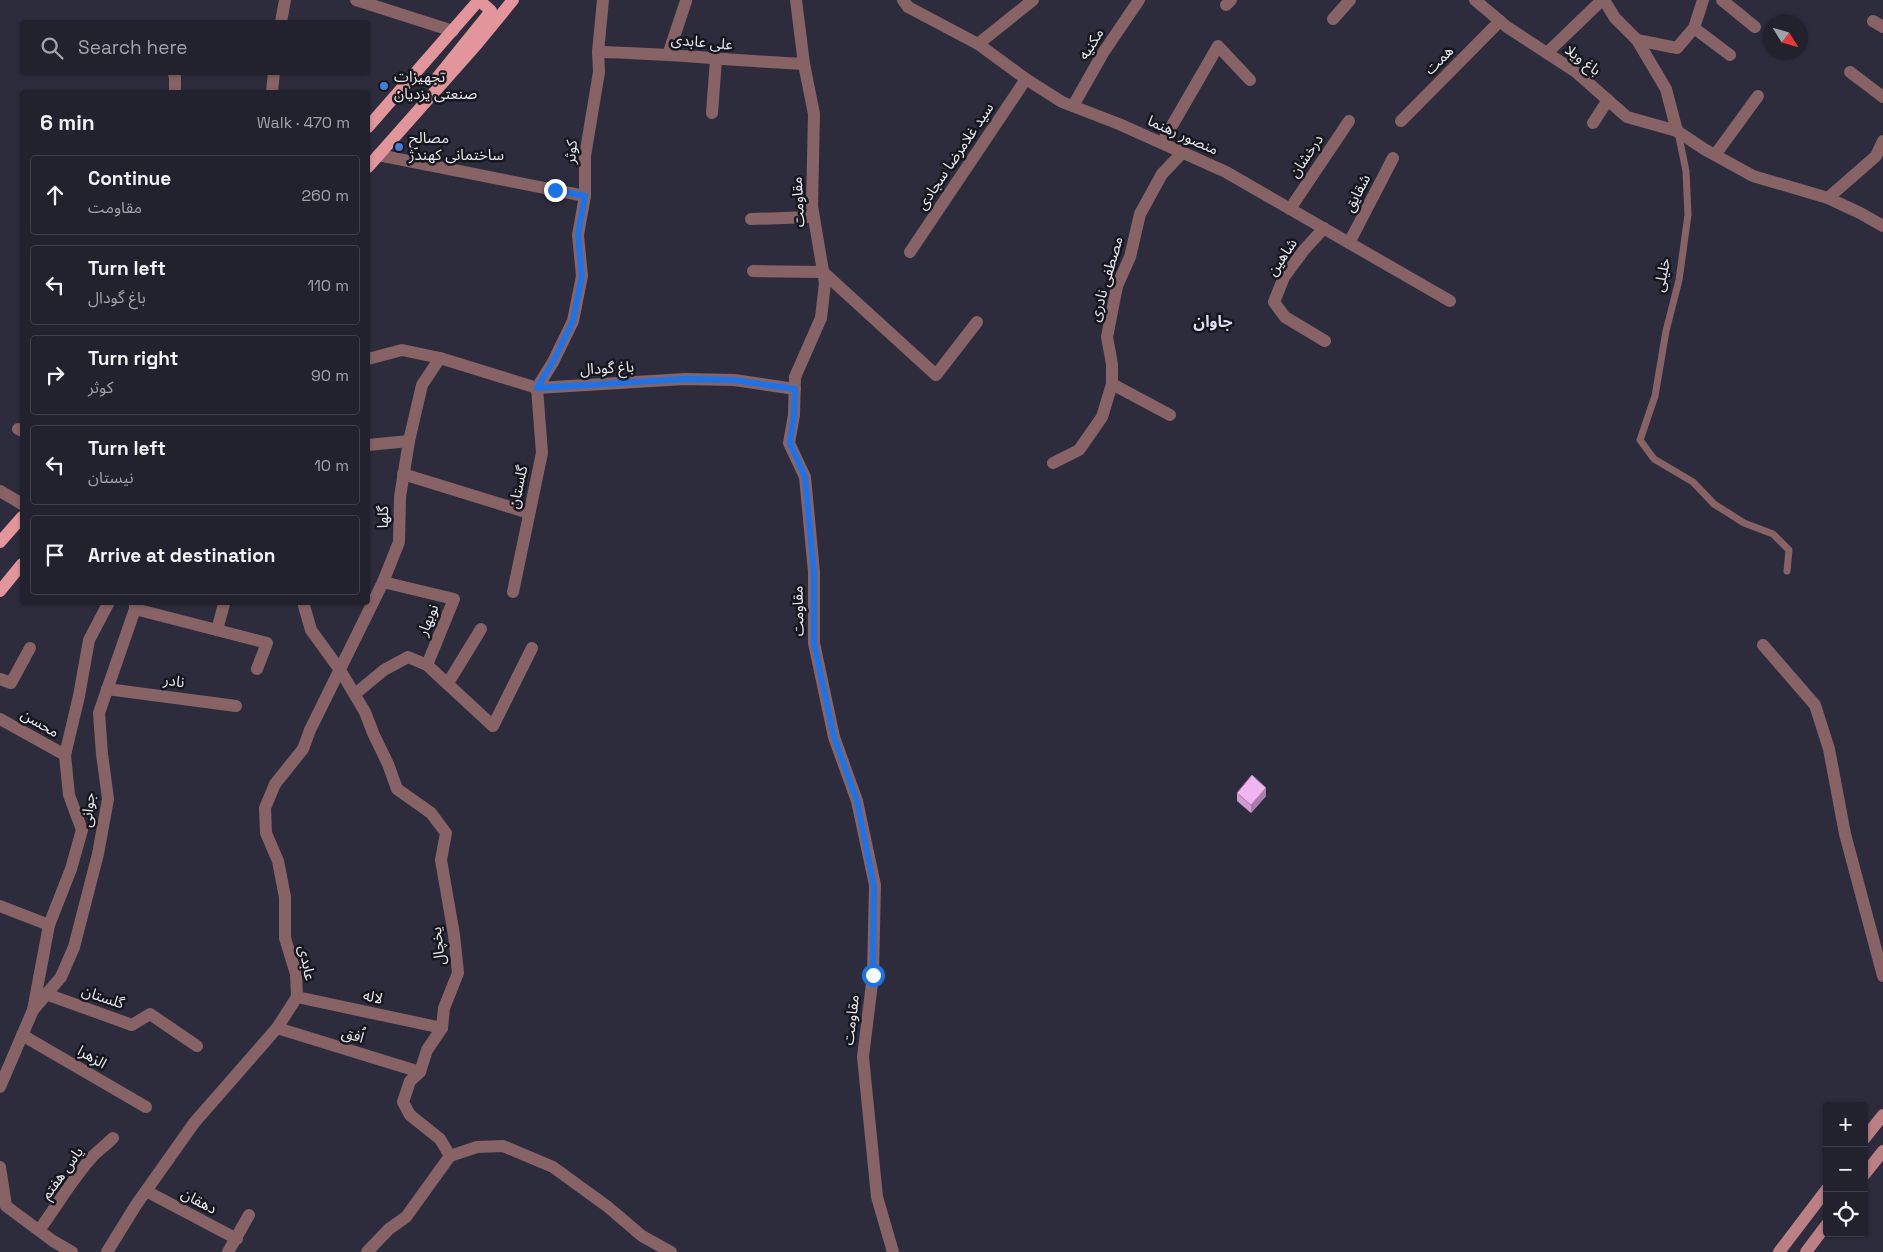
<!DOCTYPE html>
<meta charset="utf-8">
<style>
body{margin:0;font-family:"Space Grotesk","Noto Sans Arabic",sans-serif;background:#2a2936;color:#f1f3f6}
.controls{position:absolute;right:15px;bottom:15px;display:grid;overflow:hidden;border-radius:5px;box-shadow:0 1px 4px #0004}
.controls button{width:45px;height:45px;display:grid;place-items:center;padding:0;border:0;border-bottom:1px solid #3f3e4a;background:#22212e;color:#f1f3f6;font:25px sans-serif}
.compass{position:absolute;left:1763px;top:15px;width:45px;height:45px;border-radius:50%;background:#22212e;box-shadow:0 1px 4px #0004;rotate:127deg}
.stop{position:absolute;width:15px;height:15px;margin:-11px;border:4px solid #1a73e8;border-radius:50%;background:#fff}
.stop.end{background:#1a73e8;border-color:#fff;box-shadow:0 1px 5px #0008}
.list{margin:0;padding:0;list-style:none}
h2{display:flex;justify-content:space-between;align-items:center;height:65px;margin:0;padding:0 20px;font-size:21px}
h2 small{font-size:16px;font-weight:400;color:#a2a3aa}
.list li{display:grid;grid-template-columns:32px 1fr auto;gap:15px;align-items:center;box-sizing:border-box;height:80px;margin:0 10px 10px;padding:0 10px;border:1px solid #3f3e4a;border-radius:5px}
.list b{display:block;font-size:19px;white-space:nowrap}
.list p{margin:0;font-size:16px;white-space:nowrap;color:#a2a3aa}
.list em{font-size:16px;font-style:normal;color:#a2a3aa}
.icon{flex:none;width:28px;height:28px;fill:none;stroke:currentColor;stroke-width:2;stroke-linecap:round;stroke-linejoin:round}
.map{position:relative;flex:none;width:1883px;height:1252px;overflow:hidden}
.search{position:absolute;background:#22212e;box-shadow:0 1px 4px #0004;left:20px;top:20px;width:350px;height:55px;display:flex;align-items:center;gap:12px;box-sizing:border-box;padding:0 18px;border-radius:5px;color:#a2a3aa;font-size:19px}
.panel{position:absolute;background:#22212e;box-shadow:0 1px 4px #0004;left:20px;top:90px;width:350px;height:515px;border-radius:5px}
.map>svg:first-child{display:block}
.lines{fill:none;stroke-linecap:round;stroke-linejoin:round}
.service{stroke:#886366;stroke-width:7}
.minor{stroke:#886366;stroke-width:12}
.tertiary{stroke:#886366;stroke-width:12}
.secondary{stroke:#bb8084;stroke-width:12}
.primary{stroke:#e2969c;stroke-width:12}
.wall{fill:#cf9bd0}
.shaded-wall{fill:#a97ea9}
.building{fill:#f1b4f2;stroke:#a97ea9}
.route{stroke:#1a73e8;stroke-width:6}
.shop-dot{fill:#3f7fe0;stroke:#16161d;stroke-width:2}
.labels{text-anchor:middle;stroke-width:5;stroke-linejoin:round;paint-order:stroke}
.street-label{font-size:15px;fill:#e8e8f3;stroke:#16161d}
.poi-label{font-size:15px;fill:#e8e8f3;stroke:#16161d;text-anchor:start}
.neighbourhood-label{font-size:16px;font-weight:bold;fill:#dedff4;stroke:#16161d}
</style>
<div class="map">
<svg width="1883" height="1252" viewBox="0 0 1883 1252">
<rect width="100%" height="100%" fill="#2d2c3d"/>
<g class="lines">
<path class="service" d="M1678,132L1686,171L1688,215L1679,280L1666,331L1655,396L1640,440L1654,459L1693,482L1714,504L1744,523L1773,534L1789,550L1787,571"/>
<g class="minor">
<path d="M356,0L453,31"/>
<path d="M796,0L804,64L814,114L812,206L825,283L821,318L795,377L794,415L789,443L805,477L814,572V643L834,737L857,801L875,885L873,975L863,1057L877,1197L893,1252"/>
<path d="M903,0L908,7L978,44L1026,79L1062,102L1119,124L1226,172L1450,301"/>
<path d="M1475,0L1507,27L1576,72L1627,117L1677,131L1704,149L1753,176L1828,198L1860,213L1883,226"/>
<path d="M1604,0L1615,18L1637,40L1666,89L1677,131"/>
<path d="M1722,0L1755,27"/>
<path d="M1226,5L1231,0"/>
<path d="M1333,19L1350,0"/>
<path d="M1873,21L1883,27"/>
<path d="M281,22L285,0"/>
<path d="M1694,28L1730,55"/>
<path d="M1637,40L1677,48L1694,28L1703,0"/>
<path d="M978,44L1033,0"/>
<path d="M598,52C667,53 735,61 804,64"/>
<path d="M1547,53L1602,0"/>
<path d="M668,55L686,1"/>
<path d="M173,72L175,77V92"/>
<path d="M1850,72L1883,97"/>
<path d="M272,92L274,72"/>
<path d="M1073,106L1103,53L1139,0"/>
<path d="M712,113L716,59"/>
<path d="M1401,121L1500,21"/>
<path d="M1593,123L1608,100"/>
<path d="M1162,143L1218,46L1250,80"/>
<path d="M378,155L585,196"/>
<path d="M1715,155L1758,96"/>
<path d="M1828,198L1876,156L1883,141"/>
<path d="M1290,209L1349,121"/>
<path d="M751,219L813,217"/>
<path d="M1324,228L1304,250L1284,277L1274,302L1285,317L1325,341"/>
<path d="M1349,243L1393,158"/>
<path d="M910,252L1026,79"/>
<path d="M753,271L823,272L936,375L977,322"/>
<path d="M368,359L402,350L440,358L537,388L685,379L734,380L795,389"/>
<path d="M1112,384L1170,415"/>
<path d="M18,429L22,431"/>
<path d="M368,445L409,441"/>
<path d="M1053,463L1079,450L1102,417L1112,384V364L1107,337L1117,286L1130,257L1140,214L1162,174L1182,153"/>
<path d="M403,474L529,513"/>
<path d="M0,491L22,504"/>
<path d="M383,582L454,599L427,665"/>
<path d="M513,592L542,453L537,388L553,362L573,321L582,276L578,235L585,196V156L599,72L598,52L603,0"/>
<path d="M303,602L311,630L340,670L365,712L373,733L388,764L397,789L431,813L446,833L441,860L454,935L458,973L444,1008L442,1028L427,1050L420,1072L410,1081L403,1102L410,1115L440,1139L450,1156L406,1217L389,1229L367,1252"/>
<path d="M135,609L267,643L257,669"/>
<path d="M217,630L224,604"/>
<path d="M1763,645L1815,705L1829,749L1845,834L1883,976"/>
<path d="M0,679L11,683L30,648"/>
<path d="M448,683L481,629"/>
<path d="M107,689L236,706"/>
<path d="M355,694L384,670L408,657L427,665L493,726L532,648"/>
<path d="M0,719L65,755"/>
<path d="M0,906L49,925"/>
<path d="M46,994L132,1025L150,1014L197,1046"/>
<path d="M297,997L442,1028"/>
<path d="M33,1010L61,977L74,947L98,854L108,799L102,754L99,713L135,609V602"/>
<path d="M277,1028L420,1072"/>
<path d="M22,1035L146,1107"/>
<path d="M450,1156L477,1147L503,1146L553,1167L608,1207L642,1236L671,1252"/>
<path d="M0,1167L6,1206L53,1241L72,1252"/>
<path d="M146,1191L237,1239"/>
<path d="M39,1230C57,1206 72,1179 93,1156C99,1150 107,1144 113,1138"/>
<path d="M107,1252L136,1205L194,1123L277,1028L297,997L296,974L285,938V897L278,861L266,833L265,808L275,784L303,749L310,730L383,582L399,542L400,497L409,441L422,385L440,358"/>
<path d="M228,1252L249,1215"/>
</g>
<path class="tertiary" d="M0,1087L33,1010L49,925L71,869L82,830L69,795L65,755L79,696L89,640L109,602"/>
<g class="secondary">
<path d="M1864,1139L1883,1115"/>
<path d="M1864,1175L1883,1151"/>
<path d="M1779,1252L1827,1189"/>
<path d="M1806,1252L1827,1224"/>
</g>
<g class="primary">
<path d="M436,79L491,11L479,0"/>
<path d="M368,127L479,0"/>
<path d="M368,167L477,44L513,0"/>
<path d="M0,542L22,517"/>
<path d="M0,591L22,564"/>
</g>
</g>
<path class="wall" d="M1237,793L1266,796L1251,813L1237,801Z"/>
<path class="shaded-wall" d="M1266,788V796L1251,813V805Z"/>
<path class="building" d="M1252,775L1266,788L1251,805L1237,793Z"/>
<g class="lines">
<path class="route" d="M555,190L585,196L578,235L582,276L573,321L553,362L537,388L685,379L734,380L795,389L794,416L790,443L805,477L814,572V643L834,737L857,801L874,886L873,975"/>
</g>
<g class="shop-dot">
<circle cx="384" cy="86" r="5"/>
<circle cx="399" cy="147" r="5"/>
</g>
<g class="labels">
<g class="street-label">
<text transform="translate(702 42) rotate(5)" y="5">علی عابدی</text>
<text transform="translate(1091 44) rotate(-58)" y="5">مکنیه</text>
<text transform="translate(1439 60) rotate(-45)" y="5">همت</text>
<text transform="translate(1583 60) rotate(37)" y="5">باغ ویلا</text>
<text transform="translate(1183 135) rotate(24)" y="5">منصور رهنما</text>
<text transform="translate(571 152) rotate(-85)" y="5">کوثر</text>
<text transform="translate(955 156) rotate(-56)" y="5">سید غلامرضا سجادی</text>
<text transform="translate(1306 156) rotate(-56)" y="5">درخشان</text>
<text transform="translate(1357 193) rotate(-62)" y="5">شقایق</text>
<text transform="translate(798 202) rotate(-93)" y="5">مقاومت</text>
<text transform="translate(1282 257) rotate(-56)" y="5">شاهین</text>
<text transform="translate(1662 275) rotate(-79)" y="5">خلیلی</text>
<text transform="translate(1106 279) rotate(-74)" y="5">مصطفی نادری</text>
<text transform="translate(607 368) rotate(-3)" y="5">باغ گودال</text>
<text transform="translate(518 487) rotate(-78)" y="5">گلستان</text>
<text transform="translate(383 517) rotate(-89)" y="5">گلها</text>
<text transform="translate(798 611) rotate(-91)" y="5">مقاومت</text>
<text transform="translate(428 620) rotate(-68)" y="5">نوبهار</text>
<text transform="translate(174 681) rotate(8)" y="5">نادر</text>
<text transform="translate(40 723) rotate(30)" y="5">محسن</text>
<text transform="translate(88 810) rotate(-84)" y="5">جوانی</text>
<text transform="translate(438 946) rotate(-97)" y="5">یخچال</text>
<text transform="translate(307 963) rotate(79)" y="5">عابدی</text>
<text transform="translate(103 997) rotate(19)" y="5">گلستان</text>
<text transform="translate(373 997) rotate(12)" y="5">لاله</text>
<text transform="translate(851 1020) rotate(-83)" y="5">مقاومت</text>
<text transform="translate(353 1035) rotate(17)" y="5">اُفق</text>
<text transform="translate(92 1057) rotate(30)" y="5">الزهرا</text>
<text transform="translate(62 1173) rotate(-54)" y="5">یاس هفتم</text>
<text transform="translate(199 1201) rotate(28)" y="5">دهقان</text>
</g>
<g class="poi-label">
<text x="394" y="82">تجهیزات<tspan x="394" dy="17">صنعتی یزدیان</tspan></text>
<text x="409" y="143">مصالح<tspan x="409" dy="17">ساختمانی کهندژ</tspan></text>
</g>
<g class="neighbourhood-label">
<text x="1213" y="327">جاوان</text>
</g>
</g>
</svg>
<div class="controls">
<button>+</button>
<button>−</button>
<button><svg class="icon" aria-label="locate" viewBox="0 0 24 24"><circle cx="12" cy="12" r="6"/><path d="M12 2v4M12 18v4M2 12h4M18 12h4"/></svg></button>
</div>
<svg class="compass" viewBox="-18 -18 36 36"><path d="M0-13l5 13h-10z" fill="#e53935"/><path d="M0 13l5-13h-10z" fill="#a2a3aa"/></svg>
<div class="stop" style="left:873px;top:975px"></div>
<div class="stop end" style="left:555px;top:190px"></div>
<div class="search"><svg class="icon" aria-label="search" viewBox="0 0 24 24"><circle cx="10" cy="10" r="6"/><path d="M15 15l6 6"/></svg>Search here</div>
<section class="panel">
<h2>6 min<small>Walk · 470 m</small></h2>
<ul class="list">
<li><svg class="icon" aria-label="ahead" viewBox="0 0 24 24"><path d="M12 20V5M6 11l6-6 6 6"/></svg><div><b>Continue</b><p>مقاومت</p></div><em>260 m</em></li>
<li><svg class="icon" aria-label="left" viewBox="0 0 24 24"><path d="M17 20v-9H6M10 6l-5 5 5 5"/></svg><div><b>Turn left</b><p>باغ گودال</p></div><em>110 m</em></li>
<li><svg class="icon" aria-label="right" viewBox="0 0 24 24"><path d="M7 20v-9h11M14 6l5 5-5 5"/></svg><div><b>Turn right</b><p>کوثر</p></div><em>90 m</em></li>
<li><svg class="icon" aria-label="left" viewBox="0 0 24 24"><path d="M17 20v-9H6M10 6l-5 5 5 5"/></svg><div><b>Turn left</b><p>نیستان</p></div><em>10 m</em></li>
<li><svg class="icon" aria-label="arrive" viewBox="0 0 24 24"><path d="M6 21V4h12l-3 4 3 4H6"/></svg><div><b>Arrive at destination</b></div></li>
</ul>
</section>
</div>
